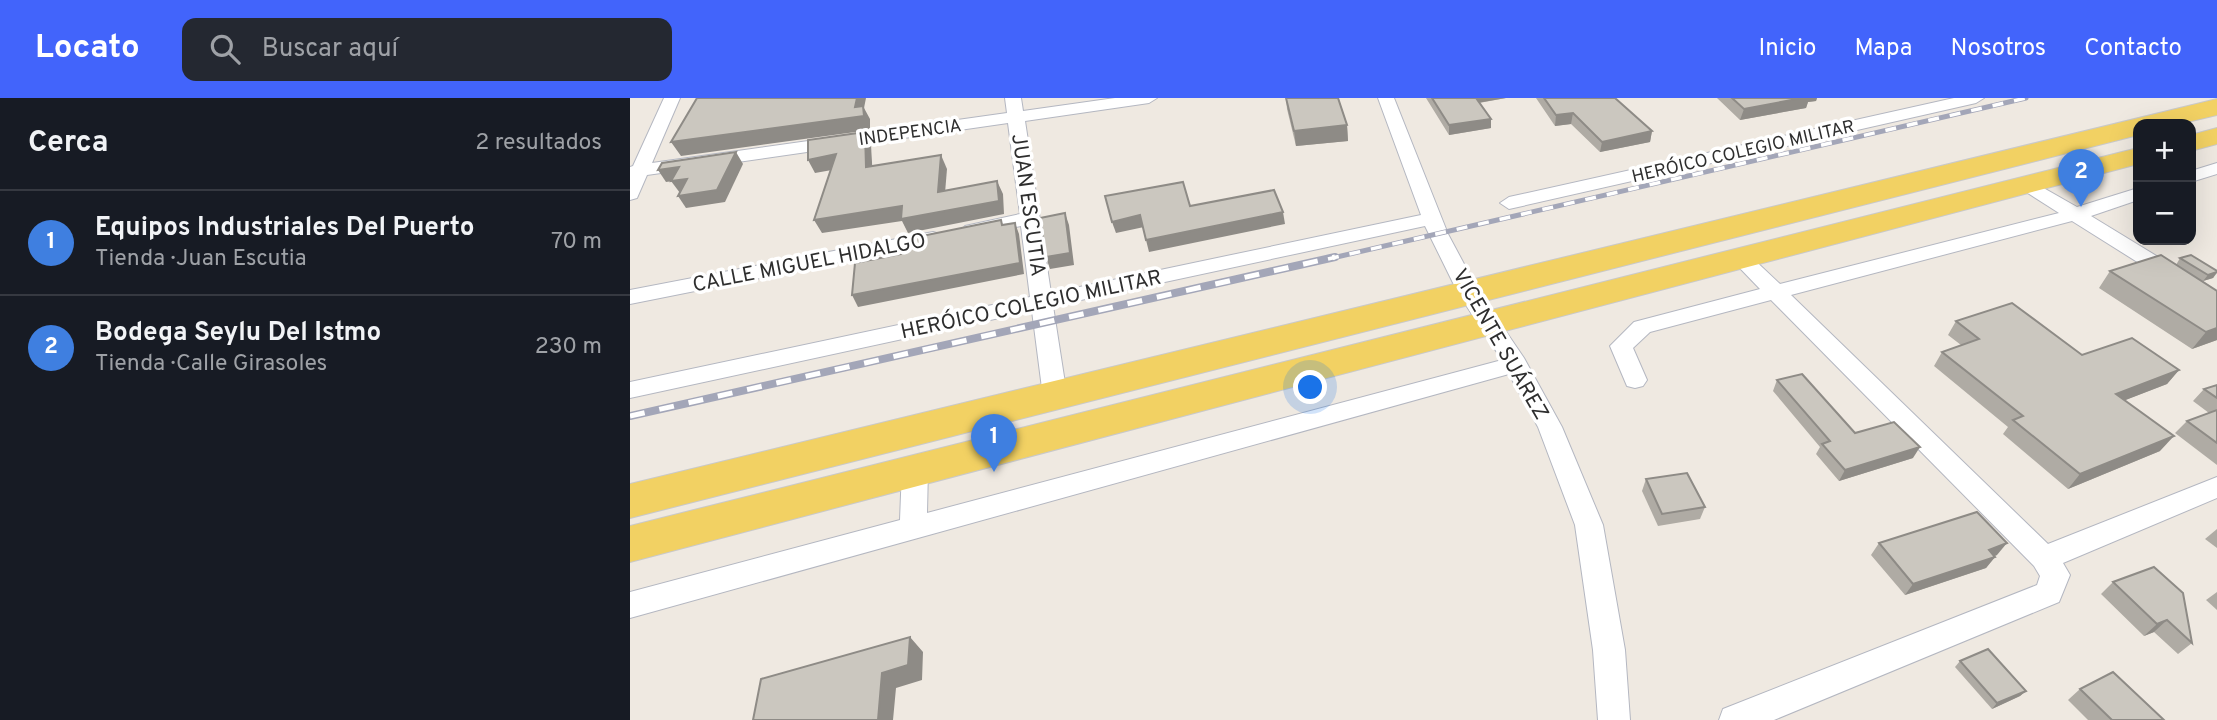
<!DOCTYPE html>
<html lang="es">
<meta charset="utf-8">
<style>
body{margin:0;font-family:Overpass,sans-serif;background:#242831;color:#f1f3f6}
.controls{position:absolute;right:21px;top:21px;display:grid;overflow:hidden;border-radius:14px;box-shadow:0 7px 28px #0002}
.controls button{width:63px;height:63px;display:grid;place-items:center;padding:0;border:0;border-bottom:2px solid #363941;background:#171b24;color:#f1f3f6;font:35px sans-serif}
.you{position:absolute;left:681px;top:290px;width:24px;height:24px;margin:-18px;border:5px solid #fff;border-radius:50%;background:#1a73e8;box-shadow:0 0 0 10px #1a73e833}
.badge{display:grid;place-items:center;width:46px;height:46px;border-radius:50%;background:#4264fb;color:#fff;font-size:23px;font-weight:700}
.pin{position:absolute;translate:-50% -58px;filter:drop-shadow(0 2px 4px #0008)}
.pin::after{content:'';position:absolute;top:37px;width:24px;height:21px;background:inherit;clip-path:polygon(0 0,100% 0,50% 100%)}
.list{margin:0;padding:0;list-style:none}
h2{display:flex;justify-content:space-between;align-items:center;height:91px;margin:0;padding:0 28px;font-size:30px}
h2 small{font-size:23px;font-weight:400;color:#9ea1a6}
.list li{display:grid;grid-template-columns:46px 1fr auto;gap:21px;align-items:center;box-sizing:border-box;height:105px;padding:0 28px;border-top:2px solid #363941}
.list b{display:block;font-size:26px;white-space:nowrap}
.list p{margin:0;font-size:23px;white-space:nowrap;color:#9ea1a6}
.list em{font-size:23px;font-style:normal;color:#9ea1a6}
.icon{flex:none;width:38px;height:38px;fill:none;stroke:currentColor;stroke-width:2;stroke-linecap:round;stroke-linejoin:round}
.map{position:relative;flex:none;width:1587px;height:622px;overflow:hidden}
header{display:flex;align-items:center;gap:42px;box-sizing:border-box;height:98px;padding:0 35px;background:#4264fb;color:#fff}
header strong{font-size:33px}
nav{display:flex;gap:38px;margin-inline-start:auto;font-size:24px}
.search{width:490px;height:63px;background:#242831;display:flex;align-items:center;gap:18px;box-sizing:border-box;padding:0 24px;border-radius:14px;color:#9ea1a6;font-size:26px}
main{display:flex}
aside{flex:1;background:#171b24}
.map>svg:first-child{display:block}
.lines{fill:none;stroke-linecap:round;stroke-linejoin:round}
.minor-casing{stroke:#b4b7c1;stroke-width:2}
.primary-casing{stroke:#c9c9c9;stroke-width:2}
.minor{fill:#fff;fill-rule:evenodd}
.primary{fill:#f2d163;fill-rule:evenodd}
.rail-far1-casing{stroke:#a3a6b8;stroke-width:5}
.rail-casing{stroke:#a3a6b8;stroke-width:8}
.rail-far1{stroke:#fff;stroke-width:3.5;stroke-dasharray:11;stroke-linecap:butt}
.rail{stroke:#fff;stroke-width:5;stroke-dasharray:15;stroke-linecap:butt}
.wall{fill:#afaba4}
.shaded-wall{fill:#8e8b86}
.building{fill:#cbc7bf;stroke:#8e8b86;stroke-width:2}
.labels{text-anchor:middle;stroke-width:7;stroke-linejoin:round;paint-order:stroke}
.far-street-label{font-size:18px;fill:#2e2e2e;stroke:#fff}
.street-label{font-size:21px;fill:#2e2e2e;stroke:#fff}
</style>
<header>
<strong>Locato</strong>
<div class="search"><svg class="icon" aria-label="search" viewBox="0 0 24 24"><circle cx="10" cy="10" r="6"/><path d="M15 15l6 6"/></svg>Buscar aquí</div>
<nav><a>Inicio</a><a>Mapa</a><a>Nosotros</a><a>Contacto</a></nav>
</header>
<main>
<aside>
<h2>Cerca<small>2 resultados</small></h2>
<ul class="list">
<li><span class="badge" style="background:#3f7fe0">1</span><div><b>Equipos Industriales Del Puerto</b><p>Tienda · Juan Escutia</p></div><em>70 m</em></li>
<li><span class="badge" style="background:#3f7fe0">2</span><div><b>Bodega Seylu Del Istmo</b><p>Tienda · Calle Girasoles</p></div><em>230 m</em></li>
</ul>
</aside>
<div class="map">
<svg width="1587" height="622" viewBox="0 0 1587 622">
<rect width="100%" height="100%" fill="#efe9e1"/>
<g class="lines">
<defs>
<g id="minor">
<path d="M34,0H50L22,65L377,15L375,0H391L393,13L485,0H527L519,5L395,23L421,195L791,117L748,0H764L818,136L849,194L894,260L932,329L973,427L995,552L1000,622H968L963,552L945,427L908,329L879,276L0,520V494L270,422L272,371L276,364L285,361L294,364L298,371L297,415L872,262L828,195L795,128L423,208L437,298L434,304L425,307L416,304L413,298L402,213L0,300V284L400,199L391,128L342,138L332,132L335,128L390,116L378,25L17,77L7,100L0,102V69L3,68Z"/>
<path d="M1324,0H1354L1346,5L879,111L870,105L879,99Z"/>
<path d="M1587,65V76L1561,84V73Z"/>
<path d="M1396,80L1447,109L1508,90V102L1461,118L1587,195V211L1579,209L1442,123L1161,197L1418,446L1587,379V400L1433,465L1440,477L1429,504L1144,622H1089L1093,611L1407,487L1410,478L1404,468L1141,202L1020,234L1003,250L1017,282L1013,288L1005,290L997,288L980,248L1004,224L1130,191L1103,163L1100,159L1103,155H1117L1150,186L1429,115L1390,90L1387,86L1390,82Z"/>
<path d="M303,134L310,136L313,140L310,144L0,206V192Z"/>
</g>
<g id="primary">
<path d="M1587,1V17L1549,26H1508V37L0,420V386Z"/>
<path d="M1587,30V46L1561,53V37Z"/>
<path d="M1508,50V66L0,464V428Z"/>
</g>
</defs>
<use href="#minor" class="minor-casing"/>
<use href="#primary" class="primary-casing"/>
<use href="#minor" class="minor"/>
<use href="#primary" class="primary"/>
<defs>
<path id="rail-far1" d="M698,161L1396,0"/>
<path id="rail" d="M0,318L705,159"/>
</defs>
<use href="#rail-far1" class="rail-far1-casing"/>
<use href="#rail" class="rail-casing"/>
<use href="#rail-far1" class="rail-far1"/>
<use href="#rail" class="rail"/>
</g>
<g class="wall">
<path d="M656,0L717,27L718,43L666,48L657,11Z"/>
<path d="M796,0H876L849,5L861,21V30L819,37Z"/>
<path d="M906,0H985L1022,33L1020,44L970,54L941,26L925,28Z"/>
<path d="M1087,0H1187L1186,3L1178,4L1176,10L1110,22Z"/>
<path d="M1550,160L1587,173V175L1583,180L1573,183L1587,193V242L1562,251L1469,190L1480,173L1546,167Z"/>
<path d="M1326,223L1452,257L1549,272L1537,286L1495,302L1530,353L1438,391L1373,336L1378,329L1304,268L1312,254L1331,247L1318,237Z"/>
<path d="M1147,282L1225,335L1283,360L1209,383L1186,356L1190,349L1143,293Z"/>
<path d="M1587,287V367L1545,335L1557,323L1579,315L1563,303L1574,291Z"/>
<path d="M1016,381L1075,409L1070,421L1028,428L1012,393Z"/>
<path d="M1587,431V450L1575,441Z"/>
<path d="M1249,445L1367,457L1365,458V459L1356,470L1275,497L1241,457Z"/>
<path d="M1524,469L1562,545L1548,556L1524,534L1514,538L1471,496L1483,484Z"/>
<path d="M1587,494V512L1576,502Z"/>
<path d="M1330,563L1396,593L1390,598L1362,611L1325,569Z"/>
<path d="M1450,591L1534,622H1458L1438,602Z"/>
</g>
<g class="shaded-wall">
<path d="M227,0H236L234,10L240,21V32L51,58L41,44L225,9Z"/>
<path d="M847,0H876L847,5Z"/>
<path d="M1172,0H1187L1186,3L1178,4L1176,10L1110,22L1114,11Z"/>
<path d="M943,15L941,26L925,28L926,17Z"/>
<path d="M861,21V30L819,37V27Z"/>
<path d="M717,27L718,43L666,48L664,33Z"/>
<path d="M1022,33L1020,44L970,54L972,44Z"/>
<path d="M235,34L241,47L243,82L236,69Z"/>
<path d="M106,54L113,66L95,104L56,110L48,98Z"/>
<path d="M206,56L213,70L185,75L178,62Z"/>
<path d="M311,57L317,71L314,107L308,94Z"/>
<path d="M49,69L57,81L36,84L28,72Z"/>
<path d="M57,81L50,95L41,83Z"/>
<path d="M367,83L373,96L374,116L278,135L272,123L192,135L184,122Z"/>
<path d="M653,114L655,126L519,154L516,142Z"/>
<path d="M435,115L439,127L444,167L420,171L416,159Z"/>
<path d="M510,117L514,129L486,135L482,124Z"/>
<path d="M385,125L389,136L394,176L228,209L222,197Z"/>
<path d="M1587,174L1583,180L1573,183L1578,177Z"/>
<path d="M1587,230V242L1562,251L1576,234Z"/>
<path d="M1549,272L1537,286L1475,310L1486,296Z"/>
<path d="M1544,338L1530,353L1438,391L1450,376Z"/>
<path d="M1290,349L1283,360L1209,383L1215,372Z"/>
<path d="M1377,445L1367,457L1349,463L1359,452Z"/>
<path d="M1365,459L1356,470L1275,497L1283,486Z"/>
<path d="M1537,522L1524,534L1514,538L1527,526Z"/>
<path d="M280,539L293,554L292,582L266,590L263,622H248L252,575Z"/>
<path d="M1396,593L1390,598L1362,611L1367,605Z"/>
</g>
<g class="building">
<path d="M67,0H227L225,9L233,8L234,18L41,44Z"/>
<path d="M656,0H708L717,27L664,33Z"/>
<path d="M802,0H846L861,21L819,27Z"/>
<path d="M914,0H985L1022,33L972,44L943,15L926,17Z"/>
<path d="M1102,0H1172L1114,11Z"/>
<path d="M235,34L236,69L311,57L308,94L367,83L369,103L271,121L272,108L184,122L206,56L178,62V42Z"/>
<path d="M106,54L87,92L48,98L57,81L41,83L49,69L28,72L32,65Z"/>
<path d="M553,84L560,108L644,92L653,114L516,142L510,117L482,124L475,98Z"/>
<path d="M435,115L440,155L416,159L410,120Z"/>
<path d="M371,122L372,127L385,125L390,165L222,197L225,165L271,156L272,142Z"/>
<path d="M1531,157L1587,193V230L1576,234L1480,173Z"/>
<path d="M1561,157L1587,173V174L1578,177L1550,160Z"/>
<path d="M1382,205L1452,257L1502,240L1549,272L1486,296L1544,338L1450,376L1383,322L1393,318L1312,254L1349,241L1326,223Z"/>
<path d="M1172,276L1225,335L1264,324L1290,349L1215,372L1192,346L1200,343L1147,282Z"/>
<path d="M1587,287V300L1574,291Z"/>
<path d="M1587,312V345L1557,323Z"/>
<path d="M1057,375L1075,409L1032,416L1016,381Z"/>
<path d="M1347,414L1377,445L1359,452L1365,459L1283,486L1249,445Z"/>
<path d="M1524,469L1553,495L1562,545L1537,522L1527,526L1483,484Z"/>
<path d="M280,539L278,567L252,575L248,622H123L131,581Z"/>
<path d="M1358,551L1396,593L1367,605L1330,563Z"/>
<path d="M1483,574L1534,622H1482L1450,591Z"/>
</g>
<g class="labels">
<g class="far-street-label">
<text transform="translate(280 34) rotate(-8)" y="6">INDEPENCIA</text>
<text transform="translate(1113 53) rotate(-13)" y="6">HERÓICO COLEGIO MILITAR</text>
</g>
<g class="street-label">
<text transform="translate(399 107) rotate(82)" y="7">JUAN ESCUTIA</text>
<text transform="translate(179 164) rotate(-11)" y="7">CALLE MIGUEL HIDALGO</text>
<text transform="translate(401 206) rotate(-12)" y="7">HERÓICO COLEGIO MILITAR</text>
<text transform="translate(871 246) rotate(60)" y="7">VICENTE SUÁREZ</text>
</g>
</g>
</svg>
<div class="controls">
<button>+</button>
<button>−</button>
</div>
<div class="you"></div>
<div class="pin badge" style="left:364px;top:374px;background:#3f7fe0">1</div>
<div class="pin badge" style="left:1451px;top:109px;background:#3f7fe0">2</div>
</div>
</main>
